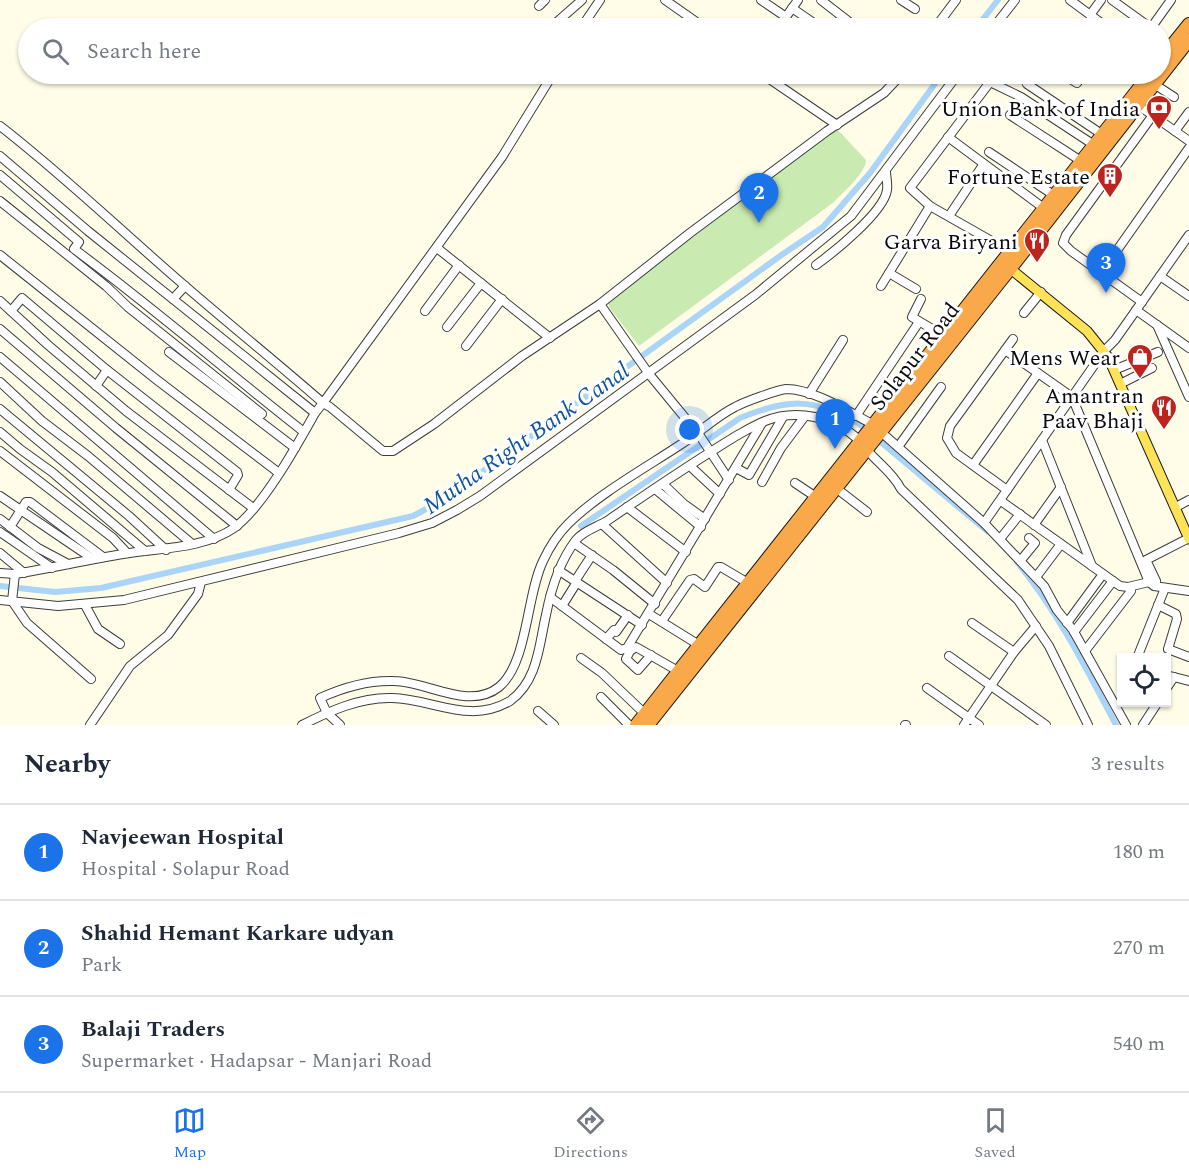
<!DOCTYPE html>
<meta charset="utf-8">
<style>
body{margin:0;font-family:Spectral,serif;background:#f2f2f3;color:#1f2937}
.controls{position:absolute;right:18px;bottom:18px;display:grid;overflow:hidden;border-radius:0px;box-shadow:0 2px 4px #0004}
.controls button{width:54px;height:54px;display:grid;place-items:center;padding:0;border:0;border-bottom:2px solid #e0e1e3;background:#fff;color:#1f2937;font:30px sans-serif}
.you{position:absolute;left:690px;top:430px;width:21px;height:21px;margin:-15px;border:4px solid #fff;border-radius:50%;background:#1a73e8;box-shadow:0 0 0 9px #1a73e833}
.badge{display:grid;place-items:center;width:39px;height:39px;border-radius:50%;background:#1a73e8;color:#fff;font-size:20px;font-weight:700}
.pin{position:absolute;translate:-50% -50px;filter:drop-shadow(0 2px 3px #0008)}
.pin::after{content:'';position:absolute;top:32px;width:21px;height:18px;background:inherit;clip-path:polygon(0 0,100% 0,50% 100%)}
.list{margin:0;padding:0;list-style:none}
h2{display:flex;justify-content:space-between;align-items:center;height:78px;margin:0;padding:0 24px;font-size:26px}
h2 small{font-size:20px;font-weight:400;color:#747a83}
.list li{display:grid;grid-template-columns:39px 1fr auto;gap:18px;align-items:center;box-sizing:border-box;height:96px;padding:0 24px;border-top:2px solid #e0e1e3}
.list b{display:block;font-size:22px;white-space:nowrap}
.list p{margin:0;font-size:20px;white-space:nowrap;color:#747a83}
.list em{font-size:20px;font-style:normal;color:#747a83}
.icon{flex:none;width:33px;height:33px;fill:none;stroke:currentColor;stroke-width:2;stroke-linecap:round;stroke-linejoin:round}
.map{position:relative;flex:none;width:1189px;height:725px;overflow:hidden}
.search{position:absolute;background:#fff;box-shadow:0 2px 4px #0004;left:18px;right:18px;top:18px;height:66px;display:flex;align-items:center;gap:15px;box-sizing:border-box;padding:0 21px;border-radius:33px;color:#747a83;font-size:22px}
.sheet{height:366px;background:#fff}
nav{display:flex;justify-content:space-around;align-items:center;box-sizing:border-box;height:84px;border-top:2px solid #e0e1e3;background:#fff;font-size:16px;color:#747a83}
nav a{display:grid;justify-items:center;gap:3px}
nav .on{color:#1a73e8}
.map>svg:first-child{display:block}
.green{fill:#c9eab0}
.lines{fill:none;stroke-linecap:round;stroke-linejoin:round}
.canal{stroke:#aad4f8;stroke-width:6}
.minor-casing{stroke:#3d3d3d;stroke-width:10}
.major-casing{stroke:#1b1b1b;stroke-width:11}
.highway-casing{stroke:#1b1b1b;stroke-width:14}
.minor{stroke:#fff;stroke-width:8}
.major{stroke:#fee358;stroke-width:9}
.highway{stroke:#faa94a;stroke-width:12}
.labels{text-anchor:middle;stroke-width:6;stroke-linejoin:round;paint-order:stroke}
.poi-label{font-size:22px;fill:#0a0a0a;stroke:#fff;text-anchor:end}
.street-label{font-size:22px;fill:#0a0a0a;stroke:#fff}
.water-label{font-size:24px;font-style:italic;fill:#10559e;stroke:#fff}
</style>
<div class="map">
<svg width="1189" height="725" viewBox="0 0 1189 725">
<rect width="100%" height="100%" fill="#fffce7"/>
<path class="green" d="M837,129L866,160C866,173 843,192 834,202L639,346L609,307L608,301Z"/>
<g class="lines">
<g class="canal">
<path d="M976,28L998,0"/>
<path d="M581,526L740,418C786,399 814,397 858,423L987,531"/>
<path d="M1017,562C1058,612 1086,668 1116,725"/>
<path d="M0,586L55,592L101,588L413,516L443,500L780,256L823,227L870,173L942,74"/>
</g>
<defs>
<g id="minor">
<path d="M665,0L705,28"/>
<path d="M761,0L786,17"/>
<path d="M821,0L857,28"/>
<path d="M901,0L915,9"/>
<path d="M1070,0L1108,28"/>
<path d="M1112,0L1151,28"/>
<path d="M539,6L545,0"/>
<path d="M792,8L821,28"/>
<path d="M1090,15L1101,0"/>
<path d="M550,28L582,0"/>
<path d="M581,28L600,0"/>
<path d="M778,28L798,0"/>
<path d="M935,28L956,0"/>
<path d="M993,28L1015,0"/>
<path d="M1151,28L1171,0"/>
<path d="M762,74L837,125"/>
<path d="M978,74L990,82L1021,97L1094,145"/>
<path d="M1062,74L1077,83L1083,74"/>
<path d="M990,82L910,188L930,206L1011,252"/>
<path d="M1027,84L1103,135"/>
<path d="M1154,84L1174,97"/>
<path d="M1138,105L1189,141"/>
<path d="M1010,115L1081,161"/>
<path d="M0,126C62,174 118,228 177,279C225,321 275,361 323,403L502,157L553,74"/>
<path d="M1175,131L1189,112"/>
<path d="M948,137L1045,209"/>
<path d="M989,152L1055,196"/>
<path d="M0,156L88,231L315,413"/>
<path d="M0,175L79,242L74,249C153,307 227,372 304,432"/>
<path d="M0,201L106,286L128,307L262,414"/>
<path d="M949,216L983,165"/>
<path d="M437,248L550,338"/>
<path d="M0,255L157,380L279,473"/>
<path d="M816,265C834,252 884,212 887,190C888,184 886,177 886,171"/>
<path d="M889,273L916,289"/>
<path d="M1101,273L1189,148"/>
<path d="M1160,276L1189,296"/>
<path d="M881,286L930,206"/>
<path d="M173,299L185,286"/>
<path d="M921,299L912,317L944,336"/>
<path d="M0,301L48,345L126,411L253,508"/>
<path d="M1142,302L1071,251L1063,243L1066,235L1153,115"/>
<path d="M600,304L649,374L700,436L729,480"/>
<path d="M1136,310L1189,348"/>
<path d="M11,311L22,298L107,370L237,472L238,475L229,490"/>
<path d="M425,311L459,265"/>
<path d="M1024,313L1041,292"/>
<path d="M1157,325L1189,397"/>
<path d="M447,327L481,283"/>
<path d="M0,329L116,428L237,526"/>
<path d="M466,346L502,299"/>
<path d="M1005,350L1072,397L1149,582L1154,586L1189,591"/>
<path d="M169,352L295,448"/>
<path d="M0,357L214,539"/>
<path d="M1114,370L1158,352"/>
<path d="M0,382L42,421L88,456L191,543"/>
<path d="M1120,384L1152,368"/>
<path d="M96,386L107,370"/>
<path d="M809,394L843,340"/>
<path d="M0,409L129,516L166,550"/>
<path d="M856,416L919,322"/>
<path d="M0,432L20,449L52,472L145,551"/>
<path d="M881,432L984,523L1044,586L1057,610L1073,630L1126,725"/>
<path d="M1042,440L1092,566"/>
<path d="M898,447L941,387"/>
<path d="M0,451L113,538L127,553"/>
<path d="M973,465L1038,373"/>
<path d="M690,466L720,494"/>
<path d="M736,468L749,475L783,417"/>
<path d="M762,482L781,448L805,416"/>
<path d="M795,483L816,497"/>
<path d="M663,484L684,504L705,519"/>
<path d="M836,488L867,512"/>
<path d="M655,489L701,527"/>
<path d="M1007,490L956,453L947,438L950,426L1013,339"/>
<path d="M0,496L93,559"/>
<path d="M1001,501L1120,586L1128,587L1149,582"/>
<path d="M627,507L686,552"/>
<path d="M1176,507L1189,500"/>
<path d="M0,519L38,548L68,564"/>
<path d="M984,523L1104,351L1115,340L1189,235"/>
<path d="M602,524L667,583"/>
<path d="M1034,525L1061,487"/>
<path d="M10,527L26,502H30L103,557"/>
<path d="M0,532L52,568"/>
<path d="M1000,539L1020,514"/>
<path d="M574,543L613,570L655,604"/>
<path d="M0,553L24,573"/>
<path d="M1021,560L1035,543L1029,538"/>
<path d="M558,570L642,625"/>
<path d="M0,573L15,574C51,568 87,560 123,554C157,548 204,549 234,528C263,507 297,445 315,413L323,403L330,407L383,451H393L434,424L522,356L600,304L690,233L827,131L884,93L902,74"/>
<path d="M15,574L12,601L27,623L91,679"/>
<path d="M1036,577L1061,544"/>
<path d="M575,581L592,555"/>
<path d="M1156,581L1146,560L1189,538"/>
<path d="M550,597L621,650L627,648L762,423"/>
<path d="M0,600L58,606L124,600L399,533L432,523L457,510L480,496L755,295L851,216L958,74"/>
<path d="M85,605L98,629L120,644"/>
<path d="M1158,605L1176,614L1177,619L1168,649L1189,657"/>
<path d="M562,606L577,582"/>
<path d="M649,614L699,645"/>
<path d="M662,621L690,580L694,579L705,587L718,567H721L748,583"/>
<path d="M972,623L1014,652"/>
<path d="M1067,623L1103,574"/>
<path d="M1074,632L1113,581"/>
<path d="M606,639L614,630L616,632L628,615"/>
<path d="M1085,651L1131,591"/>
<path d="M651,655L638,670L626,659L630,651L636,647L678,671"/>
<path d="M949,656L1046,725"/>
<path d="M581,658L602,673L645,714"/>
<path d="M1137,658L1165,588"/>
<path d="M1166,675L1189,681"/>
<path d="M927,688L979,725"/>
<path d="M1166,689L1174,677"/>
<path d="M601,697L629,725"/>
<path d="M538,711L554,725"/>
<path d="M90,725L130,666L168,635L198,594L201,582"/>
<path d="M302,725C330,711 360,697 392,698C434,699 469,725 510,701C538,681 539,645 546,615C551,589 559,562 576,540C583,531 597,527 607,521C649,492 692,463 736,436C745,431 755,425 765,421C797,408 834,417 859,440C863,443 865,447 868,451C879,464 893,473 901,489L1018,600L1049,646L1088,725"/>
<path d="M340,725L327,713L320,698C344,687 367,680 394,681C426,681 469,711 499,687C528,663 526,596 543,561C549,548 558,534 568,524C598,494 647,467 683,443C700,432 717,416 735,407C744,402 777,390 786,389C814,389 849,412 874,425"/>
<path d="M905,725H906"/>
<path d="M964,725L1014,652L1036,626"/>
<path d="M1143,725L1158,702"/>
</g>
<path id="major" d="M1007,266L1087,331L1108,357L1189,539"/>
<g id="highway">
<path d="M1160,60L1189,24"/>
<path d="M636,725L1150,74"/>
<path d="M648,725L1011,268L1189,40"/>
</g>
</defs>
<use href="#minor" class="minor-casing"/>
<use href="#major" class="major-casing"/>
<use href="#highway" class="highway-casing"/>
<use href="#minor" class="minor"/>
<use href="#major" class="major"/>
<use href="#highway" class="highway"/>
</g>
<defs>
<symbol id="bank-pin" viewBox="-11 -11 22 30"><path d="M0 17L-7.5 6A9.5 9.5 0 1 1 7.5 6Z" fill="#be241e" stroke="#fff"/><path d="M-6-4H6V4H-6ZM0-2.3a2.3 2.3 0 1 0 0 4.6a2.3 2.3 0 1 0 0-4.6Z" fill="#fff"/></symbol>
<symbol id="building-pin" viewBox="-11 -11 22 30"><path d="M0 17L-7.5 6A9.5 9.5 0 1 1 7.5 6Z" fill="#be241e" stroke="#fff"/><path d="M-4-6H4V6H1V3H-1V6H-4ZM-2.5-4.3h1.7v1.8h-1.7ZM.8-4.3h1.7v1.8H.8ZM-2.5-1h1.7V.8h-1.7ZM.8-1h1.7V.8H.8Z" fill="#fff"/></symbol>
<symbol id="restaurant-pin" viewBox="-11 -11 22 30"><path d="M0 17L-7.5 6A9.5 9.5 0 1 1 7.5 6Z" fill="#be241e" stroke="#fff"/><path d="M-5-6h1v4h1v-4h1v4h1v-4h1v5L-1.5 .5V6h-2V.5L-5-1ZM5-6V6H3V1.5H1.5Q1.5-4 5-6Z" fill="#fff"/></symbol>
<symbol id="shop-pin" viewBox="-11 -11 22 30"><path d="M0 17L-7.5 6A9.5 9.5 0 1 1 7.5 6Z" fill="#be241e" stroke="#fff"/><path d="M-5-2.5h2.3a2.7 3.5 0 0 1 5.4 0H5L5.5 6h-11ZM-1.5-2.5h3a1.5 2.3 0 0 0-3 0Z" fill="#fff"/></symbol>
</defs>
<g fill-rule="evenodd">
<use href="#bank-pin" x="1144" y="93" width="30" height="40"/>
<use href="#building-pin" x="1095" y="161" width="30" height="40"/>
<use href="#restaurant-pin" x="1022" y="226" width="30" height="40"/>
<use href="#shop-pin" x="1125" y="342" width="30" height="40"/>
<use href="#restaurant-pin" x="1149" y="393" width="30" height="40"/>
</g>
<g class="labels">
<g class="poi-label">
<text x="1140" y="116">Union Bank of India</text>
<text x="1090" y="184">Fortune Estate</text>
<text x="1018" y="249">Garva Biryani</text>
<text x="1120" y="365">Mens Wear</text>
<text x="1144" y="403">Amantran<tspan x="1144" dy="25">Paav Bhaji</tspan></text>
</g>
<g class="street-label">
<text transform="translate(914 356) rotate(-52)" y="8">Solapur Road</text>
</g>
<g class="water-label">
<text transform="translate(526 438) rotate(-35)" y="8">Mutha Right Bank Canal</text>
</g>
</g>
</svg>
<div class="controls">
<button><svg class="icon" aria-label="locate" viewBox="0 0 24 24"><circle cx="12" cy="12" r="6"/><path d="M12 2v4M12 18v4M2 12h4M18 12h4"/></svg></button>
</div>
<div class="you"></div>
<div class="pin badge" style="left:835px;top:449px">1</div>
<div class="pin badge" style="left:759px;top:223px">2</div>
<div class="pin badge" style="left:1106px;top:293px">3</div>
<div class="search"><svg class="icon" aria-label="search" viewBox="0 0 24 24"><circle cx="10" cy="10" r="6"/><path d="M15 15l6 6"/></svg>Search here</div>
</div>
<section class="sheet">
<h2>Nearby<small>3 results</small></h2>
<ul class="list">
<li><span class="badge">1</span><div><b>Navjeewan Hospital</b><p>Hospital · Solapur Road</p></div><em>180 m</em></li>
<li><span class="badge">2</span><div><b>Shahid Hemant Karkare udyan</b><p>Park</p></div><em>270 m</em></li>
<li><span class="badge">3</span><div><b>Balaji Traders</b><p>Supermarket · Hadapsar - Manjari Road</p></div><em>540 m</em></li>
</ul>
</section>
<nav>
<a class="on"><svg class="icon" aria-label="map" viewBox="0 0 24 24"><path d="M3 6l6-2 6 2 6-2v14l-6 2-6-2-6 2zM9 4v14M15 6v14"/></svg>Map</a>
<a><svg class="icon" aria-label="directions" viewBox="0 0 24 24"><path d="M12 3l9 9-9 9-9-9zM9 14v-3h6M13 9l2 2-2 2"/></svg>Directions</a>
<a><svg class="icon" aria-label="saved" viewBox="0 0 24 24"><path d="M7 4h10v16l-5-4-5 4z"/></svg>Saved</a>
</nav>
